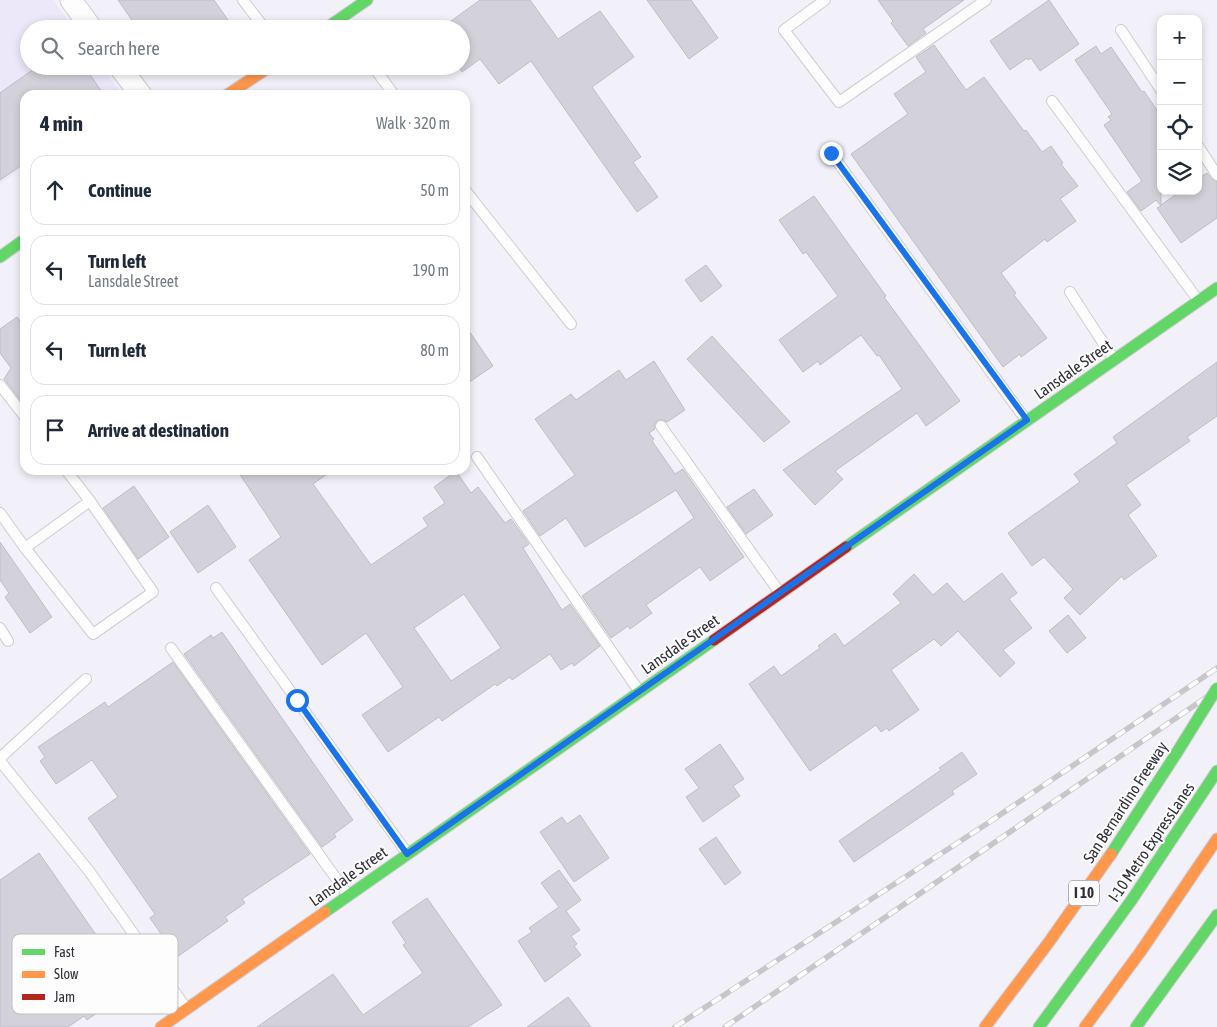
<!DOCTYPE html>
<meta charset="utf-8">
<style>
body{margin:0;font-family:"Asap Condensed",sans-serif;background:#f6f6f7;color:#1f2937}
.controls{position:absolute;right:15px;top:15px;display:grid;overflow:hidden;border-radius:10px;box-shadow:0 2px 8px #0003}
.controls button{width:45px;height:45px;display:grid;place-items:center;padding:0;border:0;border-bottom:1px solid #e0e1e3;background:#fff;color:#1f2937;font:25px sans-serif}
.stop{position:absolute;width:15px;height:15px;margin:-11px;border:4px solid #1a73e8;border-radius:50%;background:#fff}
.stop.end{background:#1a73e8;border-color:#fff;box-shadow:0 1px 5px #0008}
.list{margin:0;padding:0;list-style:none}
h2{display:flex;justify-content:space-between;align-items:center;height:65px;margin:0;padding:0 20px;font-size:21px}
h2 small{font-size:16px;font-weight:400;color:#747a83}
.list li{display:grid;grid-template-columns:32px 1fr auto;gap:15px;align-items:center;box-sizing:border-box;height:70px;margin:0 10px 10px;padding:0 10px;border:1px solid #e0e1e3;border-radius:15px}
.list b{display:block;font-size:19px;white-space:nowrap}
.list p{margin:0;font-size:16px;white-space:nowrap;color:#747a83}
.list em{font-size:16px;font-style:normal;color:#747a83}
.icon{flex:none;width:28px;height:28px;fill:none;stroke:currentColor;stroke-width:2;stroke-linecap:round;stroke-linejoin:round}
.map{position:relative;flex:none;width:1217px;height:1027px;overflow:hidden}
.search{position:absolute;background:#fff;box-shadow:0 2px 8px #0003;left:20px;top:20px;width:450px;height:55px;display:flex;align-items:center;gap:12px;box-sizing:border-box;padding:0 18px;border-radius:28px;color:#747a83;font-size:19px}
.panel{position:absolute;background:#fff;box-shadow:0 2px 8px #0003;left:20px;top:90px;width:450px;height:385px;border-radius:15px}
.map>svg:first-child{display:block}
.built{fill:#ece8fa}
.building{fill:#d3d1d9;stroke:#bfbdc5;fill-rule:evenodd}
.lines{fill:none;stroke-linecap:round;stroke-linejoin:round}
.lane-casing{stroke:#cfccd5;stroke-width:12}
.street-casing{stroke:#cfccd5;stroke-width:23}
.fast-casing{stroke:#cfccd5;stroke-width:13}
.slow-casing{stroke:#cfccd5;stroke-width:13}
.jam-casing{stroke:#cfccd5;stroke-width:13}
.lane{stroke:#fdfdfe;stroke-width:10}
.street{stroke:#fdfdfe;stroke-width:21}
.fast{stroke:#63d668;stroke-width:11}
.slow{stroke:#ff974d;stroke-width:11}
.jam{stroke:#b3261e;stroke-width:11}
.rail-casing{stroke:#c7c6c8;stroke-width:5.5}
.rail{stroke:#fdfdfd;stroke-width:4;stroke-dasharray:11;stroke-linecap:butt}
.fast-bridge-casing{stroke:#cfccd5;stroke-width:13;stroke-linecap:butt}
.fast-bridge{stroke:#63d668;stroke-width:11}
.route{stroke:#1a73e8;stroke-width:6}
.labels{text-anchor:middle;stroke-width:4;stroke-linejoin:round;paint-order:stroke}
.shield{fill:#fdfdfd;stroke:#6d6b72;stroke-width:1}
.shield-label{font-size:15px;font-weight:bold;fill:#2f2d36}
.street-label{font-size:16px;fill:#2f2d36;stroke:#fdfdfd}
.key{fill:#fdfdfd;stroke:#bfbfc1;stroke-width:1}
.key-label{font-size:14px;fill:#2f2d36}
</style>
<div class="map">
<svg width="1217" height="1027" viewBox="0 0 1217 1027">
<rect width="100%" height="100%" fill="#f2f0f8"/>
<path class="built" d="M0,0H53L74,29H29V66H101L122,95H25V166L0,184Z"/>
<g class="building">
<path d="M118,0H214L228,20L216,29H138Z"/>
<path d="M480,0H530L558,39L600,11L634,57L592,87L641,157L633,162L658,197L637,212L531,61L499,84L480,59L462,72L458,66H461V29H440Z"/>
<path d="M647,0H691L718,38L689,59Z"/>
<path d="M878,0H964L923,29L926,33L908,46L891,23L893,21Z"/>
<path d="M1049,0L1079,44L1040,71L1031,58L1028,60L1027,58L1010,70L990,41Z"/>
<path d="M934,45L966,90L984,77L1024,131L1026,130L1042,152L1051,146L1063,163L1061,164L1078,186L1060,199L1076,221L1047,242L1045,239L1001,273L1016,293L1014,295L1047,338L1021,357L1020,354L1003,367L851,154L908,114L894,94L926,72L916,57Z"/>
<path d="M1096,46L1101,54L1111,47L1142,92L1144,91L1161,116V205L1181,191H1198V179L1207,173L1212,179L1217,182V218L1181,243L1157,208L1161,206L1156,200L1141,211L1127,192L1142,181L1104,125L1111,120L1108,117L1112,114L1075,60Z"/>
<path d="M38,66H84L104,95H25V163L0,180V93Z"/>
<path d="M814,196L886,296L884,297L960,401L926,426L917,413L835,471L843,479L815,505L783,470L902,389L879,355L877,356L861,335L820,365L818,361L803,372L779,340L838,296L806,252L803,254L779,220Z"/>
<path d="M706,265L722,286L701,302L685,280Z"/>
<path d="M17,317L25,328V406L4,379L11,368L0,353V329Z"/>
<path d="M465,325L493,366L465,385Z"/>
<path d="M712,336L790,422L764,442L687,359Z"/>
<path d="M654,361L685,410L667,422L661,419L657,421L655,424V429L649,433L654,439L652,441L675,474L683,469L744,557L710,581L700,567L646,605L652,613L630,629L628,626L611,638L582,596L694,518L676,490L585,547L566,518L540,536L523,511L575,475L535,419L571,394L576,400L619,370L626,380Z"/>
<path d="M1217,362V416L1187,437L1190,441L1126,485L1141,505L1128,515L1157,556L1124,580L1122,576L1080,615L1064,598L1073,589L1044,557L1032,566L1008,533L1080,482L1074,474L1117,443L1113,437Z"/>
<path d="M237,470H333L313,484L371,565L428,526L423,518L445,503L434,487L456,471L471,493L478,487L505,523L511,519L529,544L523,548L562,610L570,604L600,646L574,666L572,663L561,670L550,654L512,680L510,677L497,686L495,684L442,721L439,717L388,752L362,715L403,687L366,633L322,665L249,560L281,537ZM464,594L501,648L451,681L414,628Z"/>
<path d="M134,486L169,537L138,559L103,508Z"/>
<path d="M754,489L773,515L746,534L727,507Z"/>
<path d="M208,505L236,547L198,573L170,532Z"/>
<path d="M0,542L52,617L30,633L5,597L9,593L0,580Z"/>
<path d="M1002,573L1017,593L1009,599L1032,628L1003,650L1015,663L1000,677L958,631L941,646L934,639L891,670L919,710L889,731L887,728L881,732L876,725L810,771L749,684L774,666L781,676L820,648L818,646L835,633L844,646L901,603L893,594L914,574L933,595L947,583L964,602Z"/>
<path d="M1068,615L1086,638L1067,653L1049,631Z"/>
<path d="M222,632L353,820L334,834L336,837L322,847L184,654L211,635L213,638Z"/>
<path d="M173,662L310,854L242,899L245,903L225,917L228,921L177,957L150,918L155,914L88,818L118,797L92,760L56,784L40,761L45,757L38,747L105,702L108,707Z"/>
<path d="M720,744L744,779L733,786L740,796L703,822L686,797L699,788L685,769Z"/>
<path d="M962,752L977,774L952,791L954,794L854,862L839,841L941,770L939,768Z"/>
<path d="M580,815L609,858L574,882L540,832L562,817L567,824Z"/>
<path d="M716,837L741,873L725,885L699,849Z"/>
<path d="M39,853L106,949L111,945L138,984L87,1020L84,1016L68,1027H0V880Z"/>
<path d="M559,870L581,900L566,911L580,930L571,936L577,944L574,946L581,955L545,982L518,941L532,932L529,928L559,907L541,883Z"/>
<path d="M427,898L502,1005L468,1027H257L333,974L363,1015L423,973L403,945L406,943L392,922Z"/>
<path d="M568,997L591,1027H527Z"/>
</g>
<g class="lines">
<defs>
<g id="lane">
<path d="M243,0L265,29"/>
<path d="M825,0L784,30L839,102L986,0"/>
<path d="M1121,30L1161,90"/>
<path d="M373,66L394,95"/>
<path d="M1052,101L1198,300"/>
<path d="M1198,146L1217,175"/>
<path d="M831,153L1026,420"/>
<path d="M465,190L571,324"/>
<path d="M1070,292L1113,358"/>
<path d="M0,385L25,417"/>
<path d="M661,426L780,593"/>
<path d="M477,457L639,691"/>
<path d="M0,513L25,548L93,634L153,592L90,501L66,470"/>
<path d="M25,548L90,501"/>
<path d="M216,588L407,853"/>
<path d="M0,628L8,641"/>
<path d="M171,648L348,895"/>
<path d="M0,758L86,679"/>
<path d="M0,761L89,871L186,1008"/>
</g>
<g id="street">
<path d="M71,0L92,29"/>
<path d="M119,66L141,95"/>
</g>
<g id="fast">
<path d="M325,29L367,0"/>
<path d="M0,257L25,239"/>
<path d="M846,547L1217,288"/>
<path d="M1111,854L1176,754"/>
<path d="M325,912L714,640"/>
<path d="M1039,1027L1131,901L1217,771"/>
<path d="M1136,1027L1217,915"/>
</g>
<g id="slow">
<path d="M227,95L271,66"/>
<path d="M161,1027L325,912"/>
<path d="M985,1027L1049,942L1111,854"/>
<path d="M1085,1027L1141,951L1217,839"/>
</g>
<path id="jam" d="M714,640L846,547"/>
</defs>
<use href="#lane" class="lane-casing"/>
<use href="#street" class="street-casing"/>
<use href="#fast" class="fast-casing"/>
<use href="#slow" class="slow-casing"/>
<use href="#jam" class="jam-casing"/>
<use href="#lane" class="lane"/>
<use href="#street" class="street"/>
<use href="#fast" class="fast"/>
<use href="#slow" class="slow"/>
<use href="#jam" class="jam"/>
<defs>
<g id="rail">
<path d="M675,1027L985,825L1217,668"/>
<path d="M725,1027L1217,690"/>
</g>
</defs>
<use href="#rail" class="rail-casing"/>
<use href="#rail" class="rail"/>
<defs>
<path id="fast-bridge" d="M1176,754L1217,688"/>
</defs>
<use href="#fast-bridge" class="fast-bridge-casing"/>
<use href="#fast-bridge" class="fast-bridge"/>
</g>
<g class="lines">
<path class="route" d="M297,700L407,854L1027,420L831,153"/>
</g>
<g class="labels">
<rect class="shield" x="1069" y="880.5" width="30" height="25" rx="4"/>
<g class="shield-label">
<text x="1084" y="898">I 10</text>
</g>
<g class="street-label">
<text transform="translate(1073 369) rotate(-35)" y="6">Lansdale Street</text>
<text transform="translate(680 644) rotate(-35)" y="6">Lansdale Street</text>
<text transform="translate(1125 802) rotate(-57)" y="6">San Bernardino Freeway</text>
<text transform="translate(1151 842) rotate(-56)" y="6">I-10 Metro ExpressLanes</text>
<text transform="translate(348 876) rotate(-35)" y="6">Lansdale Street</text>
</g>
</g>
<rect x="12" y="934" width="166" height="80" rx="8" class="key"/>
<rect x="22" y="949" width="23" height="6" fill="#63d668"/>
<rect x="22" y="971" width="23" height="7" fill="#ff974d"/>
<rect x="22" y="994" width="23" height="6" fill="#b3261e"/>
<g class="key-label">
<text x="54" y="957">Fast</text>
<text x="54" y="979">Slow</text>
<text x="54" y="1002">Jam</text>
</g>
</svg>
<div class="controls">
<button>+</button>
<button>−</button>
<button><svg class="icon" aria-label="locate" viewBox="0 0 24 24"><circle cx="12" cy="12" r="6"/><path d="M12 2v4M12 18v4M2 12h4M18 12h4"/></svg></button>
<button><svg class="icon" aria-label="layers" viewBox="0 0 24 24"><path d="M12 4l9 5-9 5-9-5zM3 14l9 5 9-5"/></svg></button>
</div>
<div class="stop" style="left:297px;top:700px"></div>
<div class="stop end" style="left:831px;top:153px"></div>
<div class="search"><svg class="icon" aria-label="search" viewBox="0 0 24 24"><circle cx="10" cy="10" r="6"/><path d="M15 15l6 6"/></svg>Search here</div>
<section class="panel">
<h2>4 min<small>Walk · 320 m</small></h2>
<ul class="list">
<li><svg class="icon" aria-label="ahead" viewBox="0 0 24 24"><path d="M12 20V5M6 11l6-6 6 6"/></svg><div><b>Continue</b></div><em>50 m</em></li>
<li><svg class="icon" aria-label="left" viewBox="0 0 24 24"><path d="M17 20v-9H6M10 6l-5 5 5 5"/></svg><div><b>Turn left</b><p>Lansdale Street</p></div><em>190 m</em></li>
<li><svg class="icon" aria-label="left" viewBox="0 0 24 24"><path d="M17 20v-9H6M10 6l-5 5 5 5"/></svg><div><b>Turn left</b></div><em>80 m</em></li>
<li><svg class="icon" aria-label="arrive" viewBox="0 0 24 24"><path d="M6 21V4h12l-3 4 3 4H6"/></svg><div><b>Arrive at destination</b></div></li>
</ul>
</section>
</div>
